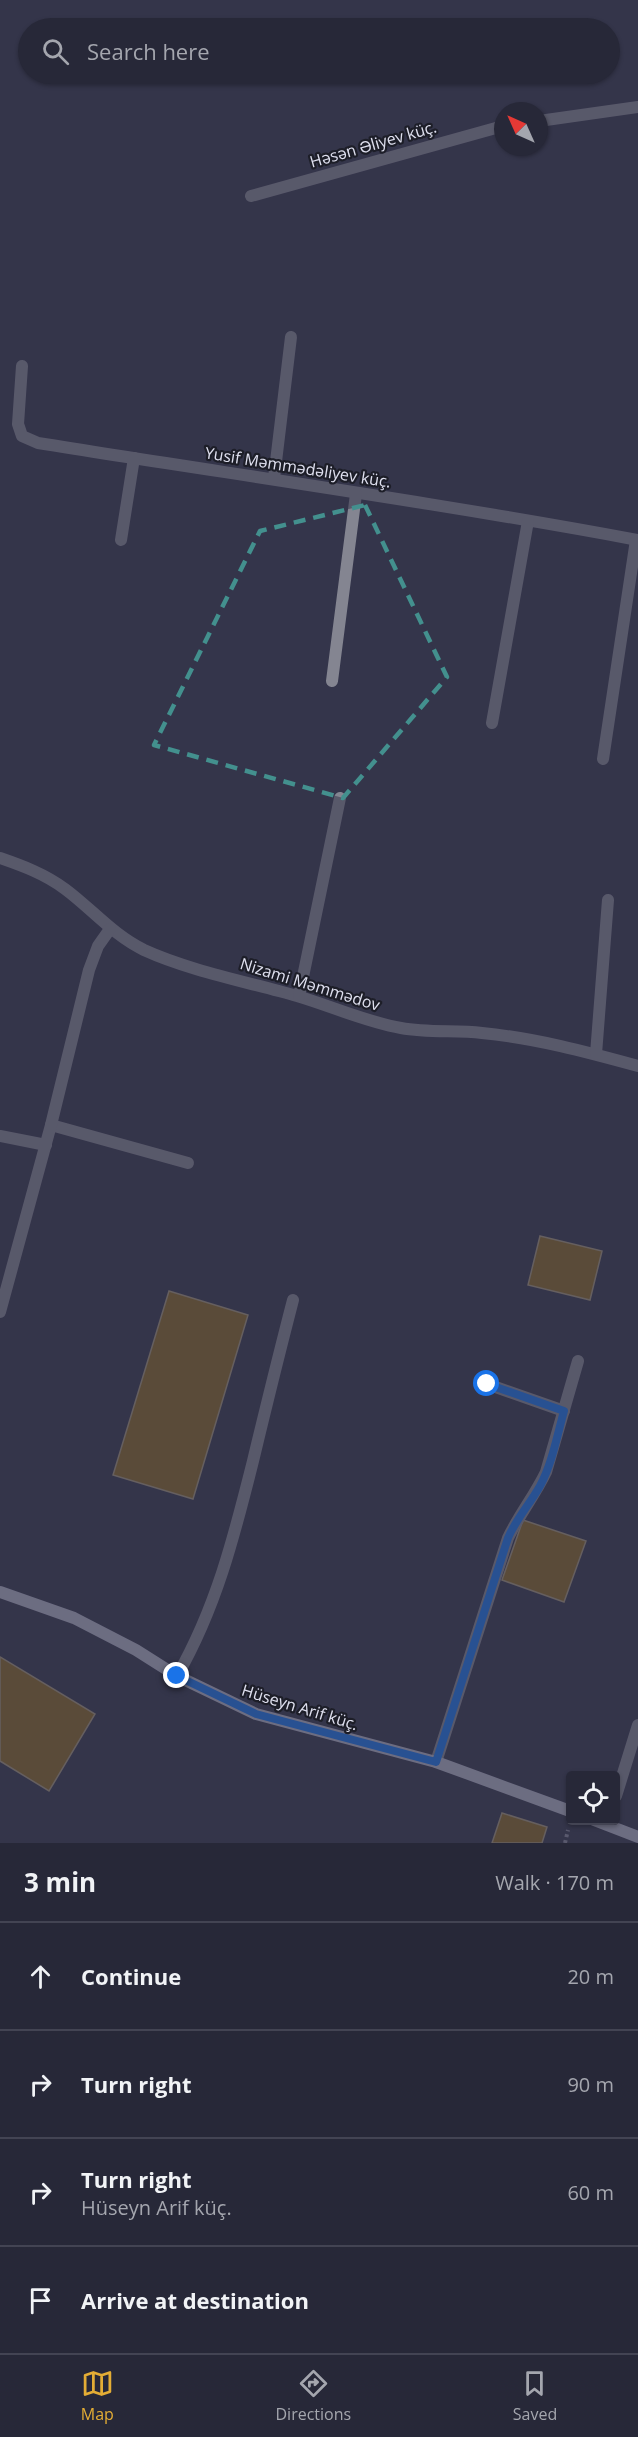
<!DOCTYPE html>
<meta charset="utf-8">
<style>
body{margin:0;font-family:"Open Sans",sans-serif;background:#2f3040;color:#f1f3f6}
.controls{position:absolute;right:18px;bottom:18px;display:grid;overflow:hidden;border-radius:6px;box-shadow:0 2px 4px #0004}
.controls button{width:54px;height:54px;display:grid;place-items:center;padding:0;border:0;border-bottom:2px solid #434453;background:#272838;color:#f1f3f6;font:30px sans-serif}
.compass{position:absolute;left:494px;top:102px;width:54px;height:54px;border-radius:50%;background:#272838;box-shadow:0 2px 4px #0004;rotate:315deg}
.stop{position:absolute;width:18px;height:18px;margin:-14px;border:4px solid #1a73e8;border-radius:50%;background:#fff}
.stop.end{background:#1a73e8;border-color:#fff;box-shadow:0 2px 6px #0008}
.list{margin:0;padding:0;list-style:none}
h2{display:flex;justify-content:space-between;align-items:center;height:78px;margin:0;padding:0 24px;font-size:26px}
h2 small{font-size:20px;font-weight:400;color:#a4a6ae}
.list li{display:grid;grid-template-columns:39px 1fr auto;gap:18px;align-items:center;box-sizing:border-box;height:108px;padding:0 24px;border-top:2px solid #434453}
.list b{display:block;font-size:22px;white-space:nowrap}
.list p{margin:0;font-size:20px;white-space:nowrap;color:#a4a6ae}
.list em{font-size:20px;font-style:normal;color:#a4a6ae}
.icon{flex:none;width:33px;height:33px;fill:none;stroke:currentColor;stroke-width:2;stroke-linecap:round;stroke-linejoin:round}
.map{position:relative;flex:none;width:638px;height:1843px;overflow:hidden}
.search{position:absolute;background:#272838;box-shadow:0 2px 4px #0004;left:18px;right:18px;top:18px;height:66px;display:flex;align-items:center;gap:15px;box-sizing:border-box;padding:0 21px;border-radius:33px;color:#a4a6ae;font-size:22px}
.sheet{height:510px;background:#272838}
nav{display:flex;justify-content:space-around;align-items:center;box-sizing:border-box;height:84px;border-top:2px solid #434453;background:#272838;font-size:16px;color:#a4a6ae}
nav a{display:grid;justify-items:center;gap:3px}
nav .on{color:#e4ad35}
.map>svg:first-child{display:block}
.building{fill:#876724;stroke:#a09279;stroke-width:1.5}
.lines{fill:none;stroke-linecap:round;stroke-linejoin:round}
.path{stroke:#858698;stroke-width:4;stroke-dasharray:3 3;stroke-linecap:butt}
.lane{stroke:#848591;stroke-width:12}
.street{stroke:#848591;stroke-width:12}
.secondary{stroke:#b0b1c4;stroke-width:12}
.route{stroke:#1a73e8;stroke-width:8}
.marked{fill:none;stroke:#43908e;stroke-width:4.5;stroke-dasharray:12 8;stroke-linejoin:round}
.labels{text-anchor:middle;stroke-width:4.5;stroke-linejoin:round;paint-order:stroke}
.street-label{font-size:16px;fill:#dfe0ef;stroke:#1d1e28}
</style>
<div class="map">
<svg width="638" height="1843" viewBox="0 0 638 1843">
<rect width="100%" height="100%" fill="#34354b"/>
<g class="building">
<path d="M540,1236L602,1251L590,1300L528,1285Z"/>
<path d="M169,1291L248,1315L193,1499L113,1475Z"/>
<path d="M523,1520L586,1541L564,1602L502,1580Z"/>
<path d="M0,1657L95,1714L49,1791L0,1761Z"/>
<path d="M502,1813L547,1827L542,1843H492Z"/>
</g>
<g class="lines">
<path class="path" d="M565,1843L568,1830"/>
<path class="lane" d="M177,1676C216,1608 234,1537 253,1461C266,1407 279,1354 293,1300"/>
<g class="street">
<path d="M539,121L638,107"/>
<path d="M251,196L503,126"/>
<path d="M22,366L18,424L22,436L38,443C238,475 439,503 638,540"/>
<path d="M274,478L291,337"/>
<path d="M121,540L134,458"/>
<path d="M332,681L356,494"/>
<path d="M492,723L528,521"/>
<path d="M603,759L636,540"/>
<path d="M0,858C23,866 45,874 65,889C92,909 113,935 144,950C190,971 248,982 297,996C331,1006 366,1022 401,1028C428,1033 455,1030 482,1033C535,1038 587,1052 638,1066"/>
<path d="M299,996L340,798"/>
<path d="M596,1054L608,900"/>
<path d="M51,1125L188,1163"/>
<path d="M0,1136L46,1145"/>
<path d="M0,1312L51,1125L89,970L98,946L110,929"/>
<path d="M487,1384L564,1411"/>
<path d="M436,1762L508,1538C519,1515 535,1495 546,1472L578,1361"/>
<path d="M616,1796L638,1725"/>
</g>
<g class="secondary">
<path d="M0,1592L74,1618L136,1650L177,1676L256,1714L436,1762L570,1811"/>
<path d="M594,1820L638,1837"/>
</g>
</g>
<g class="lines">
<path class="route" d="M177,1676L256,1714L436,1762L508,1538C516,1519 530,1504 540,1486C552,1464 557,1436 564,1411L487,1384"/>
</g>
<path d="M0 0H638V1843H0ZM365,505L447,677L343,798L154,745L260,531Z" fill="#34354b" fill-opacity=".55" fill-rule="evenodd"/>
<path class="marked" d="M365,505L447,677L343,798L154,745L260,531Z"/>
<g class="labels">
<g class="street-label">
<text transform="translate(373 144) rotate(-16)" y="6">Həsən Əliyev küç.</text>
<text transform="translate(298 467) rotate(9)" y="6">Yusif Məmmədəliyev küç.</text>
<text transform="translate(310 984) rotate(17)" y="6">Nizami Məmmədov</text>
<text transform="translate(300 1707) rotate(17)" y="6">Hüseyn Arif küç.</text>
</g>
</g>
</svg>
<div class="controls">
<button><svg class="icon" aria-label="locate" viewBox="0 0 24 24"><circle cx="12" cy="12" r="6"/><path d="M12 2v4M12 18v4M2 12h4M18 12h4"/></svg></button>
</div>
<svg class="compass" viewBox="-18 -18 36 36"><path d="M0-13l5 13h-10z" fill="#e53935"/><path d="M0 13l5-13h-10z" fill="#a4a6ae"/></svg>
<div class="stop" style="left:487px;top:1384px"></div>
<div class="stop end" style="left:177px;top:1676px"></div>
<div class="search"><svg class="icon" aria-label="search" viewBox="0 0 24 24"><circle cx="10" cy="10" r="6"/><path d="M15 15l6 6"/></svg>Search here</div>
</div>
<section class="sheet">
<h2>3 min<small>Walk · 170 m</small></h2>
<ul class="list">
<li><svg class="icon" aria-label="ahead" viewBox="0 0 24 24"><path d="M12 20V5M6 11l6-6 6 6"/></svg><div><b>Continue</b></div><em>20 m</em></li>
<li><svg class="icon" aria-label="right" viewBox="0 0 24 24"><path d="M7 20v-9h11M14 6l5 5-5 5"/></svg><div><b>Turn right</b></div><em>90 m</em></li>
<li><svg class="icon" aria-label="right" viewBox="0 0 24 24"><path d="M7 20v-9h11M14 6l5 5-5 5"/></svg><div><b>Turn right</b><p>Hüseyn Arif küç.</p></div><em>60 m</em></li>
<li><svg class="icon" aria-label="arrive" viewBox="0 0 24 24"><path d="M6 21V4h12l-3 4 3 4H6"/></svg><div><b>Arrive at destination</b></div></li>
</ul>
</section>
<nav>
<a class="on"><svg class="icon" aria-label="map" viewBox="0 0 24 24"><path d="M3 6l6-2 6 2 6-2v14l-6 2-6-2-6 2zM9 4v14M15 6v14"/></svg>Map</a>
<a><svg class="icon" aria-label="directions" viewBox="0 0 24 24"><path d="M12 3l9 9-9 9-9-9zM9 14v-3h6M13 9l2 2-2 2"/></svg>Directions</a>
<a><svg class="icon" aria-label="saved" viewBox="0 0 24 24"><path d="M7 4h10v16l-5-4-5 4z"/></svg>Saved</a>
</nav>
